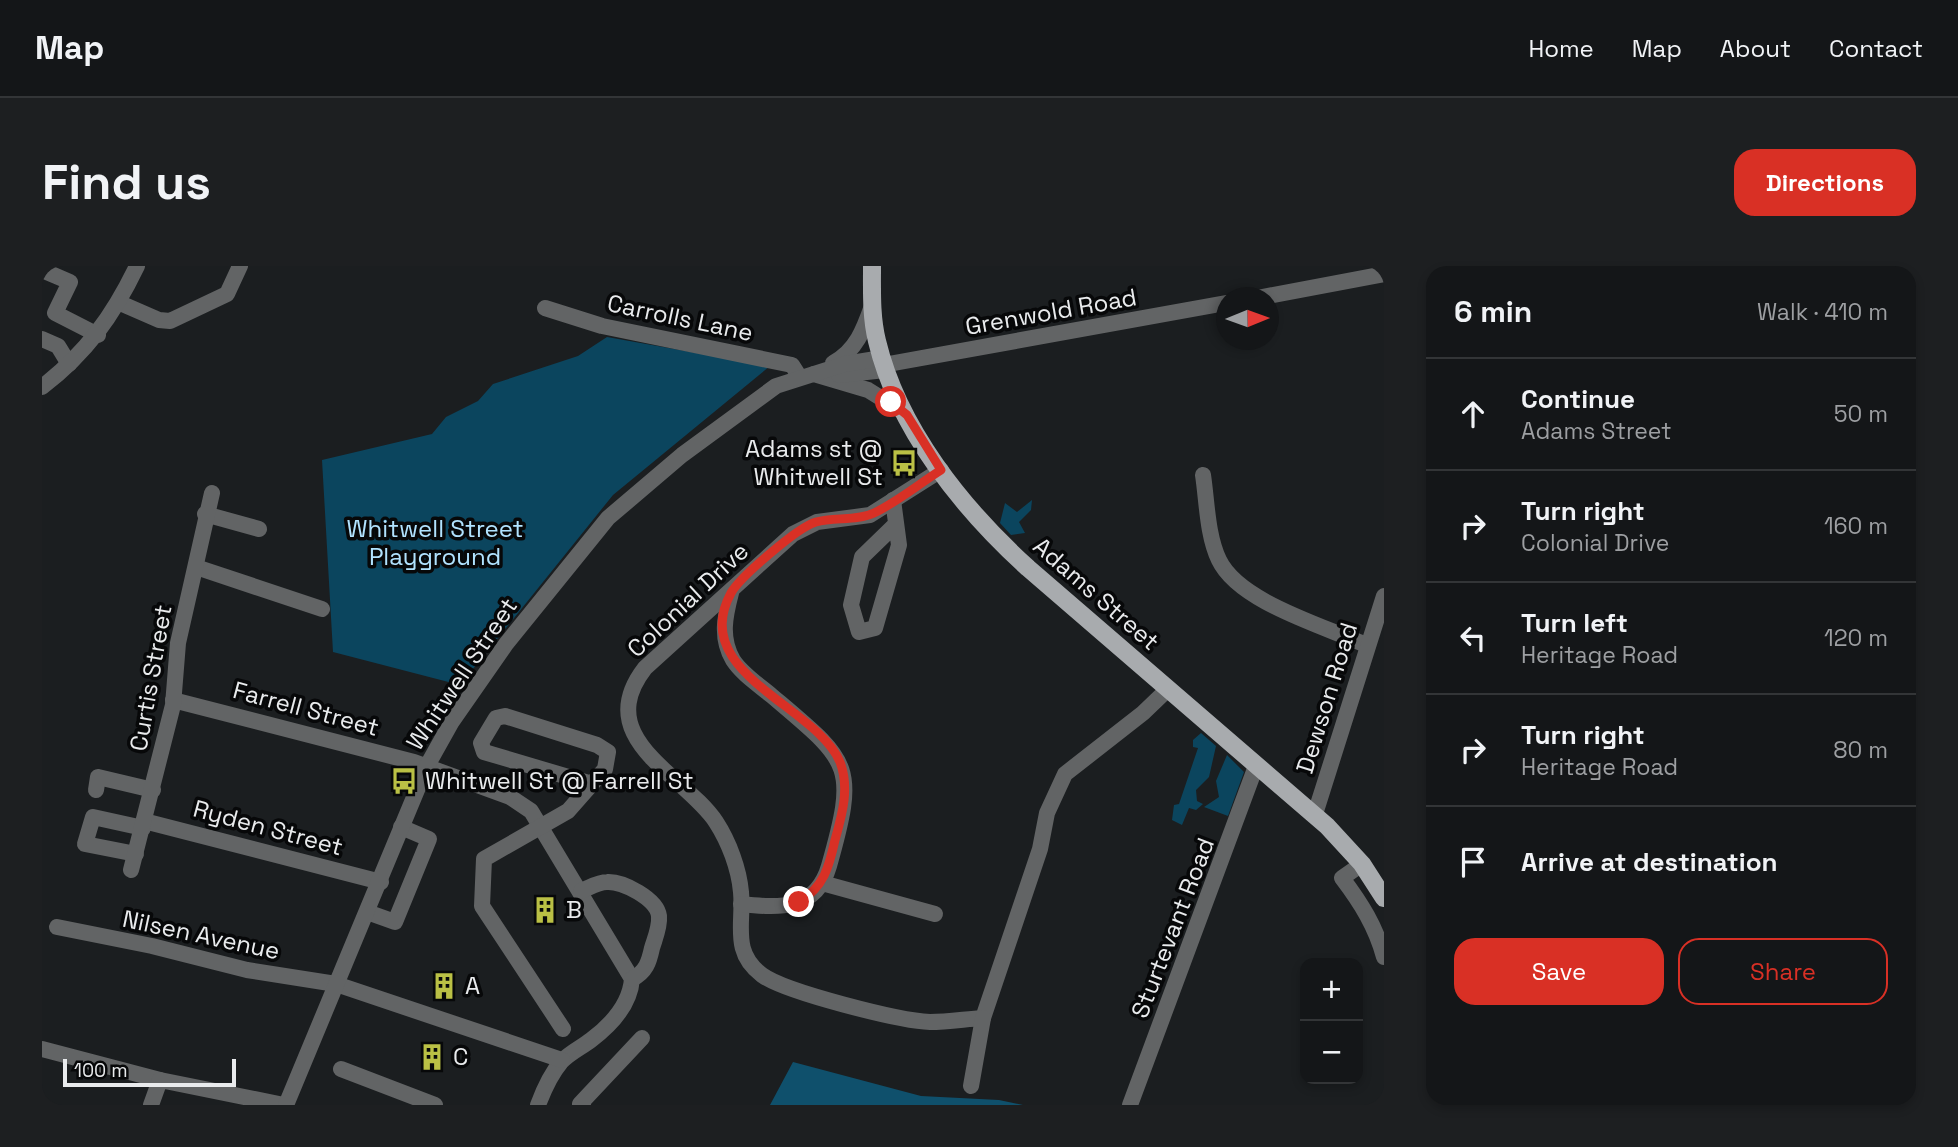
<!DOCTYPE html>
<meta charset="utf-8">
<style>
body{margin:0;font-family:"Space Grotesk",sans-serif;background:#1d1f21;color:#f1f3f6}
.controls{position:absolute;right:21px;bottom:21px;display:grid;overflow:hidden;border-radius:14px;box-shadow:0 4px 10px #0003}
.controls button{width:63px;height:63px;display:grid;place-items:center;padding:0;border:0;border-bottom:2px solid #333537;background:#141618;color:#f1f3f6;font:35px sans-serif}
.compass{position:absolute;left:1174px;top:21px;width:63px;height:63px;border-radius:50%;background:#141618;box-shadow:0 4px 10px #0003;rotate:89deg}
.scale{position:absolute;left:21px;bottom:18px;width:173px;box-sizing:border-box;padding-left:7px;border:4px solid #e9ebed;border-top:0;font-size:19px;line-height:24px;white-space:nowrap;color:#e9ebed;-webkit-text-stroke:5px #070809;paint-order:stroke}
.stop{position:absolute;width:21px;height:21px;margin:-16px;border:5px solid #d93025;border-radius:50%;background:#fff}
.stop.end{background:#d93025;border-color:#fff;box-shadow:0 2px 7px #0008}
.list{margin:0;padding:0;list-style:none}
h2{display:flex;justify-content:space-between;align-items:center;height:91px;margin:0;padding:0 28px;font-size:30px}
h2 small{font-size:23px;font-weight:400;color:#9d9fa2}
.list li{display:grid;grid-template-columns:46px 1fr auto;gap:21px;align-items:center;box-sizing:border-box;height:112px;padding:0 28px;border-top:2px solid #333537}
.list b{display:block;font-size:26px;white-space:nowrap}
.list p{margin:0;font-size:23px;white-space:nowrap;color:#9d9fa2}
.list em{font-size:23px;font-style:normal;color:#9d9fa2}
.actions{display:flex;gap:14px;padding:21px 28px}
.actions a{flex:1;padding:16px 0;border:2px solid #d93025;border-radius:21px;text-align:center;font-size:24px;color:#d93025}
.actions .main{background:#d93025;color:#fff}
.icon{flex:none;width:38px;height:38px;fill:none;stroke:currentColor;stroke-width:2;stroke-linecap:round;stroke-linejoin:round}
.map{position:relative;flex:none;width:1342px;height:839px;overflow:hidden;border-radius:21px}
header{display:flex;align-items:center;gap:42px;box-sizing:border-box;height:98px;padding:0 35px;background:#141618;border-bottom:2px solid #333537}
header strong{font-size:33px}
nav{display:flex;gap:38px;margin-inline-start:auto;font-size:24px}
.intro{display:flex;align-items:center;justify-content:space-between;box-sizing:border-box;height:168px;padding:0 42px}
h1{margin:0;font-size:49px}
.button{padding:18px 32px;border-radius:21px;background:#d93025;color:#fff;font-size:24px;font-weight:700}
main{display:flex;gap:42px;padding:0 42px}
aside{flex:1;background:#141618;border-radius:21px;box-shadow:0 4px 10px #0003}
.map>svg:first-child{display:block}
.green{fill:#0b455e}
.forest{fill:#0f506c}
.lines{fill:none;stroke-linecap:round;stroke-linejoin:round}
.minor{stroke:#626465;stroke-width:16}
.major{stroke:#a8abae;stroke-width:18}
.route{stroke:#d93025;stroke-width:9}
.labels{text-anchor:middle;stroke-width:7;stroke-linejoin:round;paint-order:stroke}
.street-label{font-size:24px;fill:#e9ebed;stroke:#070809}
.poi-label{font-size:24px;fill:#e9ebed;stroke:#070809;text-anchor:start}
.park-label{font-size:24px;fill:#b1e3ff;stroke:#070809}
</style>
<header>
<strong>Map</strong>
<nav><a>Home</a><a>Map</a><a>About</a><a>Contact</a></nav>
</header>
<div class="intro"><h1>Find us</h1><a class="button">Directions</a></div>
<main>
<div class="map">
<svg width="1342" height="839" viewBox="0 0 1342 839">
<rect width="100%" height="100%" fill="#1b1e20"/>
<g class="green">
<path d="M565,71L728,100L571,229L418,419L291,386L280,194L390,168L404,151L436,135L451,118L536,90Z"/>
<path d="M990,234L989,244L977,256L983,267L969,269L958,257L963,237L975,246Z"/>
<path d="M1159,467L1174,480L1167,511L1154,524L1155,535L1161,538L1154,544L1147,542L1140,559L1130,554L1132,539L1137,538L1156,482L1151,481V474Z"/>
<path d="M1185,489L1202,506L1186,550L1162,541L1177,531L1174,515Z"/>
</g>
<path class="forest" d="M751,796L879,830L957,834L981,839H728Z"/>
<g class="lines">
<g class="minor">
<path d="M0,4L28,16L13,47L56,69"/>
<path d="M1215,32L1342,8"/>
<path d="M78,37L117,54L128,55L185,28L198,0"/>
<path d="M503,42L560,60L750,99L757,110"/>
<path d="M0,73L16,80L27,98"/>
<path d="M791,97C814,85 822,63 830,40"/>
<path d="M841,99L1184,37"/>
<path d="M772,108L826,124L863,147"/>
<path d="M797,109L843,104"/>
<path d="M0,121C44,87 71,50 95,0"/>
<path d="M899,204L828,249L775,256L751,268L603,402C548,473 643,509 674,556C687,576 697,603 699,626C702,658 689,686 720,709C743,726 858,755 888,756C906,756 924,753 941,752L998,583L1005,547L1023,508L1101,447L1126,423"/>
<path d="M1161,209C1165,235 1165,269 1177,294C1197,336 1282,360 1324,379"/>
<path d="M851,234L857,279L833,362L817,366L809,339L820,291L854,258"/>
<path d="M163,248L217,263"/>
<path d="M154,301L280,343"/>
<path d="M689,327C683,350 678,372 691,394C700,408 717,419 730,430C808,496 816,498 787,600C774,645 737,642 699,638"/>
<path d="M131,434L372,496L468,531L489,545L590,713C588,738 569,759 549,774C540,781 527,787 519,796C508,809 502,823 496,839"/>
<path d="M54,524L56,511L111,524"/>
<path d="M1273,548L1342,330"/>
<path d="M102,555L339,616"/>
<path d="M94,588L43,578L51,551L101,562"/>
<path d="M1320,598L1300,612C1319,637 1334,661 1342,691"/>
<path d="M89,604L131,439L136,377L170,227"/>
<path d="M780,617L893,648"/>
<path d="M539,625C547,622 556,616 565,616C581,615 615,633 617,650C618,661 613,672 610,682C607,696 604,706 590,713"/>
<path d="M325,646L353,656L387,573L359,561"/>
<path d="M15,661L110,680L205,704L294,718L520,794"/>
<path d="M521,763L440,640L442,593L526,545L563,503L566,486L555,479L463,450L454,452L439,477L442,486L550,518"/>
<path d="M0,783L118,814"/>
<path d="M299,803L393,839"/>
<path d="M929,820L941,752"/>
<path d="M109,839L118,814L242,839"/>
<path d="M244,839L385,500L409,457L464,378L566,252L640,189L734,120L803,98L840,92"/>
<path d="M541,839L538,838L600,772"/>
<path d="M1088,839L1214,500"/>
</g>
<path class="major" d="M830,0C830,25 829,51 835,75C856,163 921,243 986,302L1285,560L1320,598L1342,632"/>
</g>
<g class="lines">
<path class="route" d="M757,636C782,621 787,601 793,574C800,549 808,522 798,496C775,440 645,407 689,327C698,311 756,261 774,256C792,251 815,255 832,247C855,236 877,218 899,204L865,149L849,136"/>
</g>
<defs>
<symbol id="bus-bare" viewBox="-9 -9 18 18"><path d="M-5-6H5V4H4V6H2V4H-2V6H-4V4H-5ZM-3.5-4V0h7V-4ZM-3.5 1.2v1.5H-2V1.2ZM2 1.2v1.5H3.5V1.2Z" fill="#bac045" stroke="#070809" stroke-width="2.5" paint-order="stroke"/></symbol>
<symbol id="building-bare" viewBox="-9 -9 18 18"><path d="M-4-6H4V6H1V3H-1V6H-4ZM-2.5-4.3h1.7v1.8h-1.7ZM.8-4.3h1.7v1.8H.8ZM-2.5-1h1.7V.8h-1.7ZM.8-1h1.7V.8H.8Z" fill="#bac045" stroke="#070809" stroke-width="2.5" paint-order="stroke"/></symbol>
</defs>
<g fill-rule="evenodd">
<use href="#bus-bare" x="843" y="178" width="38" height="38"/>
<use href="#bus-bare" x="343" y="496" width="38" height="38"/>
<use href="#building-bare" x="484" y="625" width="38" height="38"/>
<use href="#building-bare" x="383" y="701" width="38" height="38"/>
<use href="#building-bare" x="371" y="772" width="38" height="38"/>
</g>
<g class="labels">
<g class="street-label">
<text transform="translate(1009 46) rotate(-10)" y="8">Grenwold Road</text>
<text transform="translate(638 52) rotate(12)" y="8">Carrolls Lane</text>
<text transform="translate(1054 328) rotate(41)" y="8">Adams Street</text>
<text transform="translate(646 334) rotate(-43)" y="8">Colonial Drive</text>
<text transform="translate(420 408) rotate(-56)" y="8">Whitwell Street</text>
<text transform="translate(109 412) rotate(-80)" y="8">Curtis Street</text>
<text transform="translate(1285 432) rotate(-73)" y="8">Dewson Road</text>
<text transform="translate(264 443) rotate(15)" y="8">Farrell Street</text>
<text transform="translate(226 562) rotate(15)" y="8">Ryden Street</text>
<text transform="translate(1131 662) rotate(-69)" y="8">Sturtevant Road</text>
<text transform="translate(159 669) rotate(12)" y="8">Nilsen Avenue</text>
</g>
<g class="poi-label">
<text x="841" y="191" text-anchor="end">Adams st @<tspan x="841" dy="28">Whitwell St</tspan></text>
<text x="383" y="523">Whitwell St @ Farrell St</text>
<text x="524" y="652">B</text>
<text x="423" y="728">A</text>
<text x="411" y="799">C</text>
</g>
<g class="park-label">
<text x="393" y="271">Whitwell Street<tspan x="393" dy="28">Playground</tspan></text>
</g>
</g>
</svg>
<div class="controls">
<button>+</button>
<button>−</button>
</div>
<svg class="compass" viewBox="-18 -18 36 36"><path d="M0-13l5 13h-10z" fill="#e53935"/><path d="M0 13l5-13h-10z" fill="#9d9fa2"/></svg>
<div class="scale">100 m</div>
<div class="stop" style="left:849px;top:136px"></div>
<div class="stop end" style="left:757px;top:636px"></div>
</div>
<aside>
<h2>6 min<small>Walk · 410 m</small></h2>
<ul class="list">
<li><svg class="icon" aria-label="ahead" viewBox="0 0 24 24"><path d="M12 20V5M6 11l6-6 6 6"/></svg><div><b>Continue</b><p>Adams Street</p></div><em>50 m</em></li>
<li><svg class="icon" aria-label="right" viewBox="0 0 24 24"><path d="M7 20v-9h11M14 6l5 5-5 5"/></svg><div><b>Turn right</b><p>Colonial Drive</p></div><em>160 m</em></li>
<li><svg class="icon" aria-label="left" viewBox="0 0 24 24"><path d="M17 20v-9H6M10 6l-5 5 5 5"/></svg><div><b>Turn left</b><p>Heritage Road</p></div><em>120 m</em></li>
<li><svg class="icon" aria-label="right" viewBox="0 0 24 24"><path d="M7 20v-9h11M14 6l5 5-5 5"/></svg><div><b>Turn right</b><p>Heritage Road</p></div><em>80 m</em></li>
<li><svg class="icon" aria-label="arrive" viewBox="0 0 24 24"><path d="M6 21V4h12l-3 4 3 4H6"/></svg><div><b>Arrive at destination</b></div></li>
</ul>
<div class="actions"><a class="main">Save</a><a>Share</a></div>
</aside>
</main>
